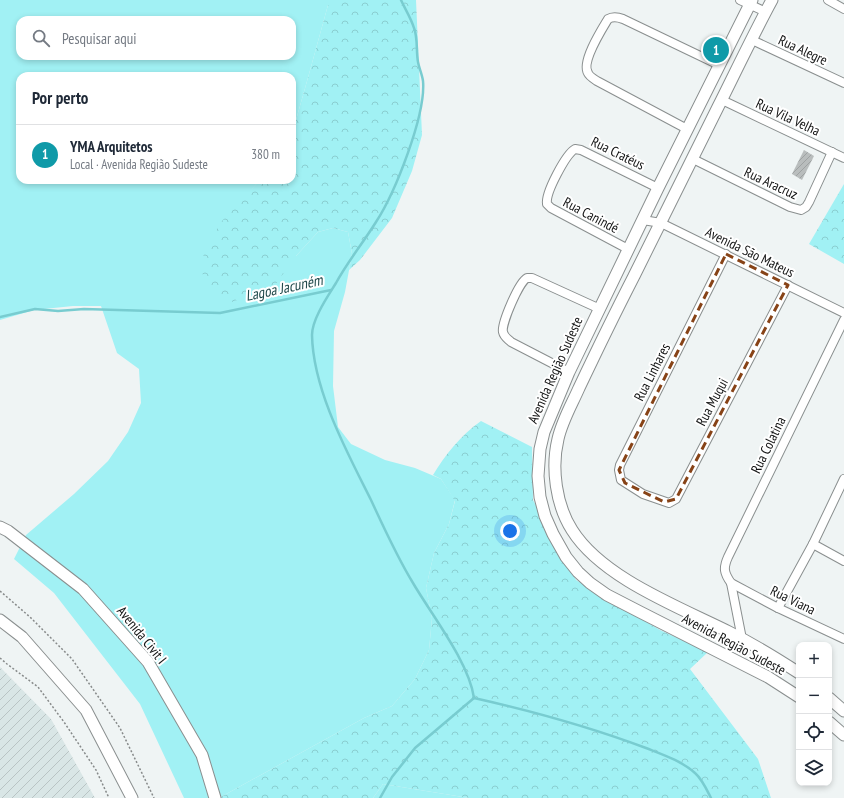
<!DOCTYPE html>
<html lang="pt">
<meta charset="utf-8">
<style>
body{margin:0;font-family:"PT Sans Narrow",sans-serif;background:#f2f2f3;color:#1f2937}
.controls{position:absolute;right:12px;bottom:12px;display:grid;overflow:hidden;border-radius:8px;box-shadow:0 2px 6px #0003}
.controls button{width:36px;height:36px;display:grid;place-items:center;padding:0;border:0;border-bottom:1px solid #e0e1e3;background:#fff;color:#1f2937;font:20px sans-serif}
.you{position:absolute;left:510px;top:531px;width:14px;height:14px;margin:-10px;border:3px solid #fff;border-radius:50%;background:#1a73e8;box-shadow:0 0 0 6px #1a73e833}
.badge{display:grid;place-items:center;width:26px;height:26px;border-radius:50%;background:#d93025;color:#fff;font-size:13px;font-weight:700}
.pin{position:absolute;translate:-50% -50%;border:2px solid #fff;box-shadow:0 1px 4px #0006}
.list{margin:0;padding:0;list-style:none}
h2{display:flex;justify-content:space-between;align-items:center;height:52px;margin:0;padding:0 16px;font-size:17px}
h2 small{font-size:13px;font-weight:400;color:#747a83}
.list li{display:grid;grid-template-columns:26px 1fr auto;gap:12px;align-items:center;box-sizing:border-box;height:60px;padding:0 16px;border-top:1px solid #e0e1e3}
.list b{display:block;font-size:15px;white-space:nowrap}
.list p{margin:0;font-size:13px;white-space:nowrap;color:#747a83}
.list em{font-size:13px;font-style:normal;color:#747a83}
.icon{flex:none;width:22px;height:22px;fill:none;stroke:currentColor;stroke-width:2;stroke-linecap:round;stroke-linejoin:round}
.map{position:relative;flex:none;width:844px;height:798px;overflow:hidden}
.search{position:absolute;background:#fff;box-shadow:0 2px 6px #0003;left:16px;top:16px;width:280px;height:44px;display:flex;align-items:center;gap:10px;box-sizing:border-box;padding:0 14px;border-radius:12px;color:#747a83;font-size:15px}
.panel{position:absolute;background:#fff;box-shadow:0 2px 6px #0003;left:16px;top:72px;width:280px;height:112px;border-radius:12px}
.map>svg:first-child{display:block}
.industrial{fill:url(#industrial-furrows)}
.green{fill:#a1f1f4;fill-rule:evenodd}
.forest{fill:url(#forest-crowns)}
.lines{fill:none;stroke-linecap:round;stroke-linejoin:round}
.stream{stroke:#78ccd0;stroke-width:2.5}
.building{fill:url(#building-hatch)}
.street-casing{stroke:#8a8f8f;stroke-width:10}
.secondary-casing{stroke:#8a8f8f;stroke-width:13}
.path{stroke:#878a8a;stroke-width:1.5;stroke-dasharray:2 2;stroke-linecap:butt}
.street{stroke:#fff;stroke-width:8}
.secondary{stroke:#fff;stroke-width:11}
.marked{fill:none;stroke:#874317;stroke-width:3;stroke-dasharray:8 5;stroke-linejoin:round}
.labels{text-anchor:middle;stroke-width:4;stroke-linejoin:round;paint-order:stroke}
.street-label{font-size:14px;fill:#121313;stroke:#fff}
.water-label{font-size:15px;font-style:italic;fill:#21494b;stroke:#fff}
</style>
<div class="map">
<svg width="844" height="798" viewBox="0 0 844 798">
<defs>
<pattern id="industrial-furrows" width="10" height="10" patternUnits="userSpaceOnUse"><rect width="10" height="10" fill="#d9e6e6"/><path d="M-1 1l2-2M0 10L10 0M9 11l2-2" fill="none" stroke="#b9c4c4"/></pattern>
<pattern id="forest-crowns" width="20" height="18" patternUnits="userSpaceOnUse"><rect width="20" height="18" fill="#a1f1f4"/><path d="M2 6a3 3 0 1 1 6 0M12 15a3 3 0 1 1 6 0" fill="none" stroke="#8aced0"/></pattern>
<pattern id="building-hatch" width="6" height="6" patternUnits="userSpaceOnUse"><rect width="6" height="6" fill="#b9bdbd"/><path d="M-1 1l2-2M0 6l6-6M5 7l2-2" fill="none" stroke="#9ea2a2"/></pattern>
</defs>
<rect width="100%" height="100%" fill="#eff4f4"/>
<path class="industrial" d="M0,667L51,719L95,798H0Z"/>
<g class="green">
<path d="M0,0H328V5L309,74L296,120L292,127V76H20V180H260L252,189L296,256L318,232L333,228L348,232L352,254L345,292L334,331L333,386L338,427L351,444L385,460L415,468L441,479L455,500L449,524L434,553L426,588L432,618L429,650L415,679L392,706L364,718L219,798H184L140,704L54,593L14,559L26,535L74,494L108,461L128,432L141,403L139,369L117,353L101,306H73L34,310L0,320ZM20,20H292V56H20Z"/>
<path d="M383,784L469,798H373Z"/>
</g>
<g class="forest">
<path d="M328,0H416L422,135L412,171L392,218L360,260L349,270L352,254L348,232L333,228L318,232L296,256L275,285L232,302L209,290L201,270L205,247L222,221L260,180H292V127L296,120L309,74L328,5Z"/>
<path d="M844,184V264L809,244Z"/>
<path d="M481,421L532,447L533,500L576,580L660,630L708,652L690,669L758,759L771,798H469L383,784L373,798H219L364,718L392,706L415,679L429,650L432,618L426,588L434,553L449,524L455,501L441,479L433,475C445,455 461,435 481,421Z"/>
</g>
<g class="lines">
<g class="stream">
<path d="M401,0C405,9 411,18 414,28C418,38 416,51 418,62C419,68 422,74 423,81C426,115 395,193 376,222C363,243 348,261 336,283C328,296 312,319 312,335C313,390 347,452 371,500C384,528 397,557 413,583C431,614 469,662 474,698"/>
<path d="M0,317L35,309L58,311L84,309L220,313L331,290"/>
<path d="M474,698C532,711 590,727 646,748C661,754 682,761 695,773C702,779 707,790 711,798"/>
<path d="M380,798L392,777L415,748L474,698"/>
</g>
</g>
<g class="building">
<path d="M715,42L722,45L716,57L709,54Z"/>
<path d="M804,150L814,156L802,180L792,174Z"/>
</g>
<g class="lines">
<defs>
<g id="street">
<path d="M740,0L766,12"/>
<path d="M828,0L844,9"/>
<path d="M752,40L844,83"/>
<path d="M722,100L844,158"/>
<path d="M687,129L597,81C594,79 589,76 588,73C581,62 602,29 608,19C613,16 618,17 623,19L719,65"/>
<path d="M693,159L790,207L801,210L806,207L809,202L832,152"/>
<path d="M643,220L661,223L844,313"/>
<path d="M628,249L551,208L547,204C545,193 566,154 575,149L581,150L658,188"/>
<path d="M726,254L620,465L619,470L621,480L643,494L669,503L676,499L788,285"/>
<path d="M844,320L728,557C723,568 724,573 731,583L778,608L844,639"/>
<path d="M569,372L511,342C508,339 504,337 503,332C501,324 519,282 527,278H532L600,309"/>
<path d="M813,544L844,561"/>
<path d="M731,583L742,639"/>
<path d="M778,608L813,544L844,479"/>
</g>
<g id="secondary">
<path d="M752,0L658,188L569,372L544,432L540,449L538,476L540,497L545,516L553,534L566,557L578,572L590,583L607,595L640,612L768,677L799,697"/>
<path d="M772,0C753,35 736,71 718,107C690,164 662,220 634,276C615,313 597,350 579,388C572,404 562,421 558,439C551,468 556,505 572,530C602,578 679,607 729,632C753,644 776,658 799,673"/>
<path d="M0,527L8,531L83,589L148,662L202,755L215,798"/>
<path d="M0,620L22,637L86,710L132,798"/>
<path d="M829,698L844,711"/>
<path d="M829,722L844,735"/>
</g>
</defs>
<use href="#street" class="street-casing"/>
<use href="#secondary" class="secondary-casing"/>
<g class="path">
<path d="M0,591L30,617L72,659L120,728L154,798"/>
<path d="M0,658L7,664L38,687L64,722L96,770L109,798"/>
</g>
<use href="#street" class="street"/>
<use href="#secondary" class="secondary"/>
</g>
<path class="marked" d="M726,254L788,285L676,499L664,502L625,483L619,470Z"/>
<g class="labels">
<g class="street-label">
<text transform="translate(803 50) rotate(25)" y="5">Rua Alegre</text>
<text transform="translate(788 117) rotate(25)" y="5">Rua Vila Velha</text>
<text transform="translate(618 153) rotate(26)" y="5">Rua Cratéus</text>
<text transform="translate(771 183) rotate(25)" y="5">Rua Aracruz</text>
<text transform="translate(591 215) rotate(28)" y="5">Rua Canindé</text>
<text transform="translate(750 252) rotate(26)" y="5">Avenida São Mateus</text>
<text transform="translate(555 370) rotate(-66)" y="5">Avenida Região Sudeste</text>
<text transform="translate(652 372) rotate(-63)" y="5">Rua Linhares</text>
<text transform="translate(712 402) rotate(-62)" y="5">Rua Muqui</text>
<text transform="translate(768 445) rotate(-64)" y="5">Rua Colatina</text>
<text transform="translate(793 600) rotate(26)" y="5">Rua Viana</text>
<text transform="translate(142 635) rotate(51)" y="5">Avenida Civit I</text>
<text transform="translate(734 644) rotate(28)" y="5">Avenida Região Sudeste</text>
</g>
<g class="water-label">
<text transform="translate(284 288) rotate(-12)" y="5">Lagoa Jacuném</text>
</g>
</g>
</svg>
<div class="controls">
<button>+</button>
<button>−</button>
<button><svg class="icon" aria-label="locate" viewBox="0 0 24 24"><circle cx="12" cy="12" r="6"/><path d="M12 2v4M12 18v4M2 12h4M18 12h4"/></svg></button>
<button><svg class="icon" aria-label="layers" viewBox="0 0 24 24"><path d="M12 4l9 5-9 5-9-5zM3 14l9 5 9-5"/></svg></button>
</div>
<div class="you"></div>
<div class="pin badge" style="left:716px;top:50px;background:#0f9aa8">1</div>
<div class="search"><svg class="icon" aria-label="search" viewBox="0 0 24 24"><circle cx="10" cy="10" r="6"/><path d="M15 15l6 6"/></svg>Pesquisar aqui</div>
<section class="panel">
<h2>Por perto<small></small></h2>
<ul class="list">
<li><span class="badge" style="background:#0f9aa8">1</span><div><b>YMA Arquitetos</b><p>Local · Avenida Região Sudeste</p></div><em>380 m</em></li>
</ul>
</section>
</div>
